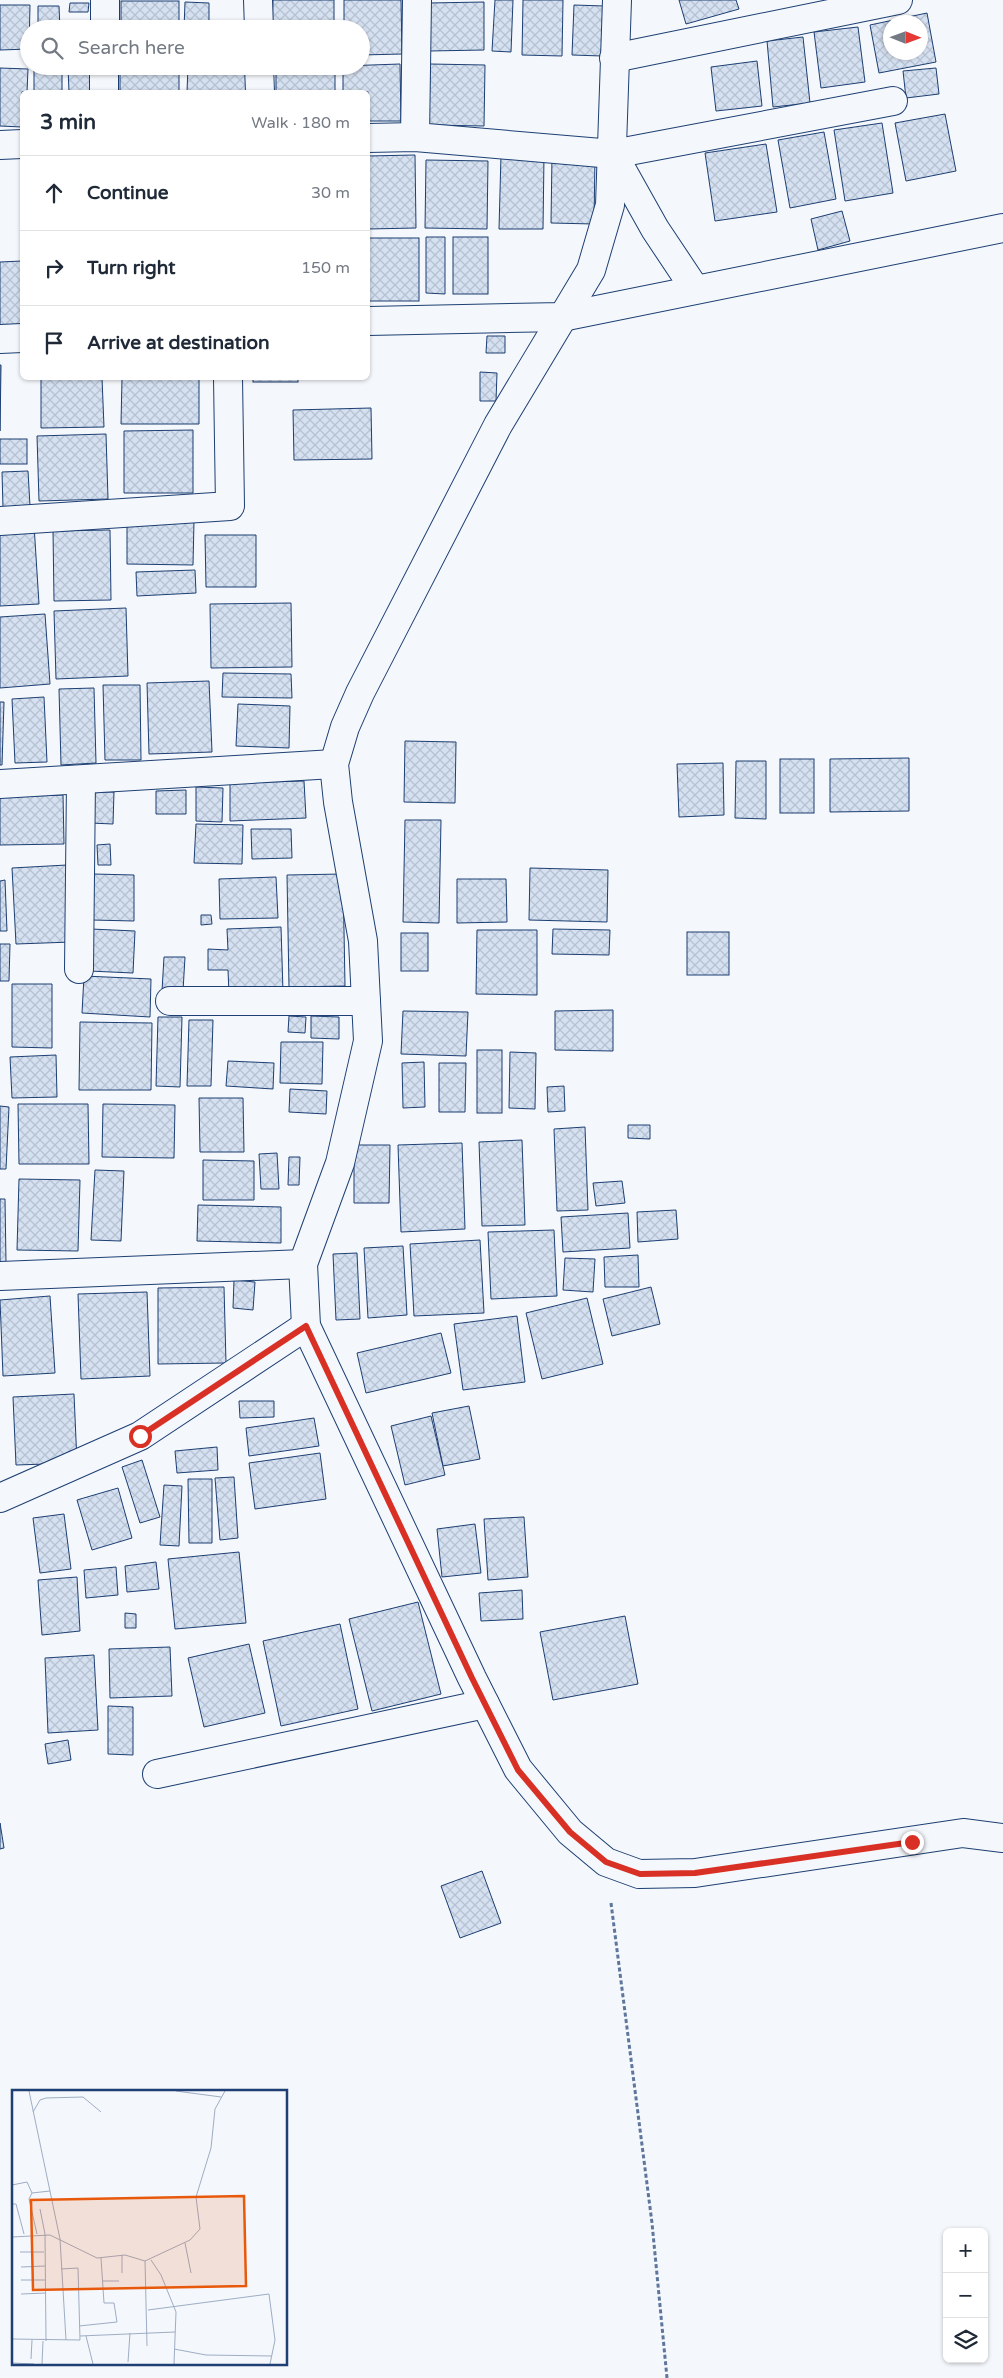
<!DOCTYPE html>
<meta charset="utf-8">
<style>
body{margin:0;font-family:"Varela Round",sans-serif;background:#f6f6f7;color:#1f2937}
.controls{position:absolute;right:15px;bottom:15px;display:grid;overflow:hidden;border-radius:8px;box-shadow:0 1px 4px #0004}
.controls button{width:45px;height:45px;display:grid;place-items:center;padding:0;border:0;border-bottom:1px solid #e0e1e3;background:#fff;color:#1f2937;font:25px sans-serif}
.compass{position:absolute;left:883px;top:15px;width:45px;height:45px;border-radius:50%;background:#fff;box-shadow:0 1px 4px #0004;rotate:91deg}
.stop{position:absolute;width:15px;height:15px;margin:-11px;border:4px solid #d93025;border-radius:50%;background:#fff}
.stop.end{background:#d93025;border-color:#fff;box-shadow:0 1px 5px #0008}
.list{margin:0;padding:0;list-style:none}
h2{display:flex;justify-content:space-between;align-items:center;height:65px;margin:0;padding:0 20px;font-size:21px}
h2 small{font-size:16px;font-weight:400;color:#747a83}
.list li{display:grid;grid-template-columns:32px 1fr auto;gap:15px;align-items:center;box-sizing:border-box;height:75px;padding:0 20px;border-top:1px solid #e0e1e3}
.list b{display:block;font-size:19px;white-space:nowrap}
.list em{font-size:16px;font-style:normal;color:#747a83}
.icon{flex:none;width:28px;height:28px;fill:none;stroke:currentColor;stroke-width:2;stroke-linecap:round;stroke-linejoin:round}
.map{position:relative;flex:none;width:1003px;height:2378px;overflow:hidden}
.search{position:absolute;background:#fff;box-shadow:0 1px 4px #0004;left:20px;top:20px;width:350px;height:55px;display:flex;align-items:center;gap:12px;box-sizing:border-box;padding:0 18px;border-radius:28px;color:#747a83;font-size:19px}
.panel{position:absolute;background:#fff;box-shadow:0 1px 4px #0004;left:20px;top:90px;width:350px;height:290px;border-radius:8px}
.map>svg:first-child{display:block}
.building{fill:url(#building-cross-hatch);stroke:#1d3f73;fill-rule:evenodd}
.lines{fill:none;stroke-linecap:round;stroke-linejoin:round}
.minor-casing{stroke:#1d3f73;stroke-width:30}
.path{stroke:#5e769c;stroke-width:3;stroke-dasharray:4 2.5;stroke-linecap:butt}
.minor{stroke:#f4f7fb;stroke-width:28}
.route{stroke:#d93025;stroke-width:6}
.inset-road{fill:none;stroke:#9eadc5;stroke-width:1}
.view{fill:#e8590c;fill-opacity:0.15;stroke:#e8590c;stroke-width:2.5}
.inset-edge{fill:none;stroke:#1d3f73;stroke-width:2.5}
</style>
<div class="map">
<svg width="1003" height="2378" viewBox="0 0 1003 2378">
<defs>
<pattern id="building-cross-hatch" width="8" height="8" patternUnits="userSpaceOnUse" patternTransform="scale(1.25)"><rect width="8" height="8" fill="#d5e0f0"/><path d="M0 0l8 8M0 8l8-8" fill="none" stroke="#b6c1d1"/></pattern>
</defs>
<rect width="100%" height="100%" fill="#f4f7fb"/>
<g class="building">
<path d="M273,0H334V29H272Z"/>
<path d="M344,0H401L402,54L361,55V29H344Z"/>
<path d="M495,0H513L511,52L492,51Z"/>
<path d="M523,0H563L562,56L522,55Z"/>
<path d="M679,0H736L739,9L686,24Z"/>
<rect x="121" y="1" width="58" height="28"/>
<path d="M185,2L209,3V29H184Z"/>
<path d="M484,2V50L429,51V3Z"/>
<path d="M70,3H89L88,12H69Z"/>
<path d="M0,5H30L29,49L0,50Z"/>
<path d="M574,5L604,6L602,56L572,55Z"/>
<path d="M38,6H59L60,29H38Z"/>
<path d="M927,13L936,62L879,73L870,25ZM890,22H920V52H890Z"/>
<path d="M858,27L865,82L821,88L814,32Z"/>
<path d="M803,37L810,103L773,107L767,41Z"/>
<path d="M757,61L762,106L716,111L711,67Z"/>
<path d="M400,64L401,121H368V92H343V66Z"/>
<path d="M430,64L485,65L484,126L429,125Z"/>
<path d="M96,66V92H69L68,67Z"/>
<rect x="120" y="66" width="59" height="26"/>
<path d="M188,66H249L248,92H187Z"/>
<rect x="276" y="66" width="59" height="26"/>
<path d="M0,68L28,69L27,92H22V127L0,126Z"/>
<rect x="34" y="68" width="28" height="24"/>
<path d="M936,68L939,94L906,98L903,71Z"/>
<path d="M945,114L956,171L906,181L895,123Z"/>
<path d="M882,123L893,193L845,201L834,130Z"/>
<path d="M824,132L836,199L790,208L778,140Z"/>
<path d="M766,144L777,212L715,221L705,153Z"/>
<path d="M415,155L416,228L368,229V156Z"/>
<path d="M501,155L544,156L543,229H499Z"/>
<path d="M552,155L595,156L594,224L551,223Z"/>
<path d="M426,160L488,161L487,229L425,228Z"/>
<path d="M842,211L850,241L818,250L811,219Z"/>
<path d="M426,237H445V294L426,293Z"/>
<rect x="453" y="237" width="35" height="57"/>
<rect x="368" y="238" width="51" height="63"/>
<path d="M22,261V332L0,333V262Z"/>
<path d="M487,336H505V353H486Z"/>
<path d="M0,365H1L0,431Z"/>
<path d="M480,372L497,373L496,401H480Z"/>
<path d="M41,378H102L104,427L41,428Z"/>
<path d="M122,378H199V424H121Z"/>
<rect x="253" y="378" width="45" height="4"/>
<path d="M371,408L372,459L294,460L293,410Z"/>
<path d="M193,430V493H124V431Z"/>
<path d="M106,434L108,499L39,501L37,436Z"/>
<rect x="0" y="439" width="27" height="25"/>
<path d="M28,471L30,506L3,508L2,472Z"/>
<path d="M127,521H194L193,565L127,564Z"/>
<path d="M34,525L39,604L0,606V527Z"/>
<path d="M110,530L111,600L54,601L53,531Z"/>
<path d="M205,535H256V587H206Z"/>
<path d="M195,570L196,593L137,596L136,572Z"/>
<path d="M291,603L292,667L211,668L210,604Z"/>
<path d="M126,608L128,676L56,679L54,611Z"/>
<path d="M45,614L50,684L0,688V617Z"/>
<path d="M223,673L291,674L292,698L222,697Z"/>
<path d="M209,681L212,752L149,754L147,683Z"/>
<path d="M103,685H140L141,760H105Z"/>
<path d="M94,688L96,763L61,765L59,689Z"/>
<path d="M44,697L47,762L15,763L12,699Z"/>
<path d="M0,702H4L2,765H0Z"/>
<path d="M238,704L290,706L289,748L236,746Z"/>
<path d="M405,741L456,742L455,803L404,802Z"/>
<path d="M909,758V811L830,812V759Z"/>
<rect x="780" y="759" width="34" height="54"/>
<path d="M736,761H766V819L735,818Z"/>
<path d="M723,763L724,815L679,817L677,764Z"/>
<path d="M304,781L306,818L230,821V783Z"/>
<path d="M196,787L223,788L222,822L196,821Z"/>
<path d="M186,790V814H156V791Z"/>
<path d="M91,792H114L113,824L90,823Z"/>
<path d="M63,795L64,844L0,845V797Z"/>
<path d="M405,820H441L439,923L403,922Z"/>
<path d="M196,824L243,825L242,864L194,863Z"/>
<path d="M251,829H291L292,858L252,859Z"/>
<path d="M110,844L111,865H98L97,845Z"/>
<path d="M67,865L72,942L16,944L12,868Z"/>
<path d="M530,868L608,870L607,922L529,920Z"/>
<path d="M93,874L134,875V921L92,920Z"/>
<path d="M343,874L345,986L289,987L287,875Z"/>
<path d="M276,877L278,918L220,919L219,879Z"/>
<path d="M457,879H506L507,922L457,923Z"/>
<path d="M5,880L7,931H0V881Z"/>
<path d="M201,915H211L212,924L201,925Z"/>
<path d="M281,927L283,992L229,994L228,970H208V949L228,950L227,929Z"/>
<path d="M91,929L135,931L133,973L89,971Z"/>
<path d="M553,929L610,930L609,955L552,954Z"/>
<path d="M477,930H537V995L476,994Z"/>
<rect x="687" y="932" width="42" height="43"/>
<rect x="401" y="933" width="27" height="38"/>
<path d="M0,944H10L9,981H0Z"/>
<path d="M164,957H185L183,991H162Z"/>
<path d="M84,976L151,979L150,1017L82,1013Z"/>
<path d="M12,984H52V1048L12,1047Z"/>
<path d="M613,1010V1051L555,1050V1011Z"/>
<path d="M403,1011L468,1012L466,1056L401,1054Z"/>
<path d="M289,1016L306,1017L305,1033L288,1032Z"/>
<path d="M311,1016L339,1017V1039L311,1038Z"/>
<path d="M158,1017H182L180,1087L156,1086Z"/>
<path d="M189,1020H213L211,1086H187Z"/>
<path d="M80,1022L152,1023L151,1090H79Z"/>
<path d="M281,1042H323L322,1084L280,1083Z"/>
<rect x="477" y="1050" width="25" height="63"/>
<path d="M510,1052L536,1053L535,1109L509,1108Z"/>
<path d="M56,1055L57,1097L12,1098L10,1057Z"/>
<path d="M228,1061L274,1063L273,1089L226,1086Z"/>
<path d="M424,1062L425,1107L403,1108L402,1063Z"/>
<path d="M439,1063H466L465,1112H439Z"/>
<path d="M564,1086L565,1111L548,1112L547,1087Z"/>
<path d="M290,1089L327,1091L326,1114L289,1112Z"/>
<path d="M199,1098H243L244,1152H200Z"/>
<path d="M18,1104H88L89,1164H19Z"/>
<path d="M103,1104L175,1105L174,1158L102,1157Z"/>
<path d="M0,1106L9,1107L6,1169H0Z"/>
<path d="M628,1125H650V1139L628,1138Z"/>
<path d="M585,1127L588,1210L557,1211L554,1129Z"/>
<path d="M522,1140L525,1225L482,1226L479,1142Z"/>
<path d="M462,1143L465,1229L401,1232L398,1145Z"/>
<path d="M354,1145H390L389,1203H354Z"/>
<path d="M277,1153L279,1189H261L259,1154Z"/>
<path d="M289,1157H300L299,1185H288Z"/>
<path d="M203,1160L254,1161V1200H203Z"/>
<path d="M95,1170L124,1171L121,1241L91,1240Z"/>
<path d="M19,1179L80,1180L78,1251L17,1250Z"/>
<path d="M622,1181L625,1203L596,1206L593,1183Z"/>
<path d="M0,1199H5L6,1263H0Z"/>
<path d="M198,1205L281,1207V1243L197,1241Z"/>
<path d="M676,1210L678,1239L638,1242L637,1212Z"/>
<path d="M628,1213L630,1248L563,1252L561,1217Z"/>
<path d="M554,1230L557,1296L491,1299L488,1232Z"/>
<path d="M480,1240L484,1313L414,1316L410,1244Z"/>
<path d="M403,1246L407,1315L368,1318L364,1248Z"/>
<path d="M357,1253L360,1319L336,1320L333,1254Z"/>
<path d="M638,1255L639,1287H605L604,1257Z"/>
<path d="M565,1258L595,1259L593,1292L563,1290Z"/>
<path d="M234,1280L255,1282L253,1310L233,1308Z"/>
<path d="M224,1287L226,1363L158,1364V1288Z"/>
<path d="M651,1287L660,1324L612,1336L603,1299Z"/>
<path d="M147,1292L150,1376L81,1379L78,1294Z"/>
<path d="M50,1296L55,1373L3,1376L0,1300Z"/>
<path d="M587,1298L603,1364L542,1379L526,1313Z"/>
<path d="M517,1316L525,1382L463,1390L454,1324Z"/>
<path d="M441,1333L451,1373L366,1393L357,1353Z"/>
<path d="M74,1394L77,1463L16,1465L13,1397Z"/>
<path d="M239,1401H274V1417L240,1418Z"/>
<path d="M469,1406L480,1459L443,1466L432,1413Z"/>
<path d="M431,1416L445,1475L405,1485L391,1426Z"/>
<path d="M314,1418L319,1446L249,1456L246,1428Z"/>
<path d="M217,1447L218,1470L177,1473L175,1451Z"/>
<path d="M320,1453L326,1499L255,1509L249,1463Z"/>
<path d="M142,1460L160,1517L140,1523L122,1467Z"/>
<path d="M234,1477L238,1538L220,1540L215,1478Z"/>
<path d="M188,1479H212V1543H189Z"/>
<path d="M164,1485L182,1486L179,1546L160,1545Z"/>
<path d="M118,1488L132,1538L92,1550L77,1500Z"/>
<path d="M64,1514L71,1569L40,1573L33,1518Z"/>
<path d="M524,1517L528,1577L488,1580L484,1519Z"/>
<path d="M475,1524L481,1573L442,1577L437,1529Z"/>
<path d="M239,1552L246,1623L175,1629L168,1559Z"/>
<path d="M156,1562L159,1589L127,1592L125,1566Z"/>
<path d="M116,1567L118,1595L86,1598L84,1570Z"/>
<path d="M77,1577L80,1631L42,1635L38,1580Z"/>
<path d="M522,1590L523,1619L481,1621L479,1593Z"/>
<path d="M418,1602L441,1694L372,1711L349,1619Z"/>
<path d="M125,1613L136,1614V1628H125Z"/>
<path d="M625,1616L638,1684L553,1700L540,1632Z"/>
<path d="M340,1624L358,1709L281,1726L263,1641Z"/>
<path d="M249,1644L265,1713L204,1727L188,1658Z"/>
<path d="M170,1647L172,1696L110,1698L109,1649Z"/>
<path d="M94,1655L98,1730L48,1733L45,1658Z"/>
<path d="M108,1706L133,1707V1755L108,1754Z"/>
<path d="M68,1740L71,1760L48,1764L45,1744Z"/>
<path d="M0,1823L4,1848L0,1849Z"/>
<path d="M482,1871L501,1923L460,1938L441,1886Z"/>
</g>
<g class="lines">
<defs>
<g id="minor">
<path d="M258,0L259,29"/>
<path d="M617,0L610,205L591,270L498,425L360,693L345,727L334,764L338,802L363,941L368,1041L340,1163L303,1264L306,1326L472,1678L518,1769L570,1832L606,1862L639,1874L695,1873L963,1833L1003,1838"/>
<path d="M105,29V0"/>
<path d="M614,58L898,0"/>
<path d="M259,66L260,92"/>
<path d="M104,92V66"/>
<path d="M415,137L417,0"/>
<path d="M368,138L415,137L613,154L893,101"/>
<path d="M0,145L22,144"/>
<path d="M613,154L655,229L695,289"/>
<path d="M368,321L562,317L1003,228"/>
<path d="M0,339L22,338"/>
<path d="M0,521L230,506L228,378"/>
<path d="M0,784L334,764"/>
<path d="M79,969L81,780"/>
<path d="M170,1001H366"/>
<path d="M0,1276L303,1264"/>
<path d="M0,1498L140,1436L306,1326"/>
<path d="M157,1774L485,1704"/>
</g>
</defs>
<use href="#minor" class="minor-casing"/>
<path class="path" d="M611,1903L652,2223L667,2378"/>
<use href="#minor" class="minor"/>
</g>
<g class="lines">
<path class="route" d="M140,1436L306,1326L472,1678L518,1770L570,1832L606,1862L640,1874L695,1873L912,1842"/>
</g>
<g transform="translate(12 2090)">
<rect width="275" height="275" fill="#f4f7fb"/>
<path class="inset-road" d="M17,1L48,149L54,250M164,1L209,7M21,22L28,10L34,8L71,7L89,22M0,95L15,92L20,103L38,101M20,103L17,109L25,144M0,114H4L12,144M28,119L33,144L34,251M0,147L38,145L85,168L113,165L133,171L178,150L188,139L184,107L199,58L203,19L213,1M173,153L179,183M8,162H32M110,165V183M139,170L149,185L164,222L162,274M133,171L135,256M9,177L33,176M9,190H33M90,191H107M9,204L34,203M136,220L257,204L263,250L258,274M67,236L105,232L102,213H92L89,168M68,246L163,242M74,246L81,274M0,249L68,250L66,178L49,179M162,259L194,265L260,266M19,269L20,250M116,272L118,243M0,273L22,274M30,274L31,251"/>
<path class="view" d="M232,106L234,196L21,200L19,110Z"/>
<rect width="275" height="275" class="inset-edge"/>
</g>
</svg>
<div class="controls">
<button>+</button>
<button>−</button>
<button><svg class="icon" aria-label="layers" viewBox="0 0 24 24"><path d="M12 4l9 5-9 5-9-5zM3 14l9 5 9-5"/></svg></button>
</div>
<svg class="compass" viewBox="-18 -18 36 36"><path d="M0-13l5 13h-10z" fill="#e53935"/><path d="M0 13l5-13h-10z" fill="#747a83"/></svg>
<div class="stop" style="left:140px;top:1436px"></div>
<div class="stop end" style="left:912px;top:1842px"></div>
<div class="search"><svg class="icon" aria-label="search" viewBox="0 0 24 24"><circle cx="10" cy="10" r="6"/><path d="M15 15l6 6"/></svg>Search here</div>
<section class="panel">
<h2>3 min<small>Walk · 180 m</small></h2>
<ul class="list">
<li><svg class="icon" aria-label="ahead" viewBox="0 0 24 24"><path d="M12 20V5M6 11l6-6 6 6"/></svg><div><b>Continue</b></div><em>30 m</em></li>
<li><svg class="icon" aria-label="right" viewBox="0 0 24 24"><path d="M7 20v-9h11M14 6l5 5-5 5"/></svg><div><b>Turn right</b></div><em>150 m</em></li>
<li><svg class="icon" aria-label="arrive" viewBox="0 0 24 24"><path d="M6 21V4h12l-3 4 3 4H6"/></svg><div><b>Arrive at destination</b></div></li>
</ul>
</section>
</div>
